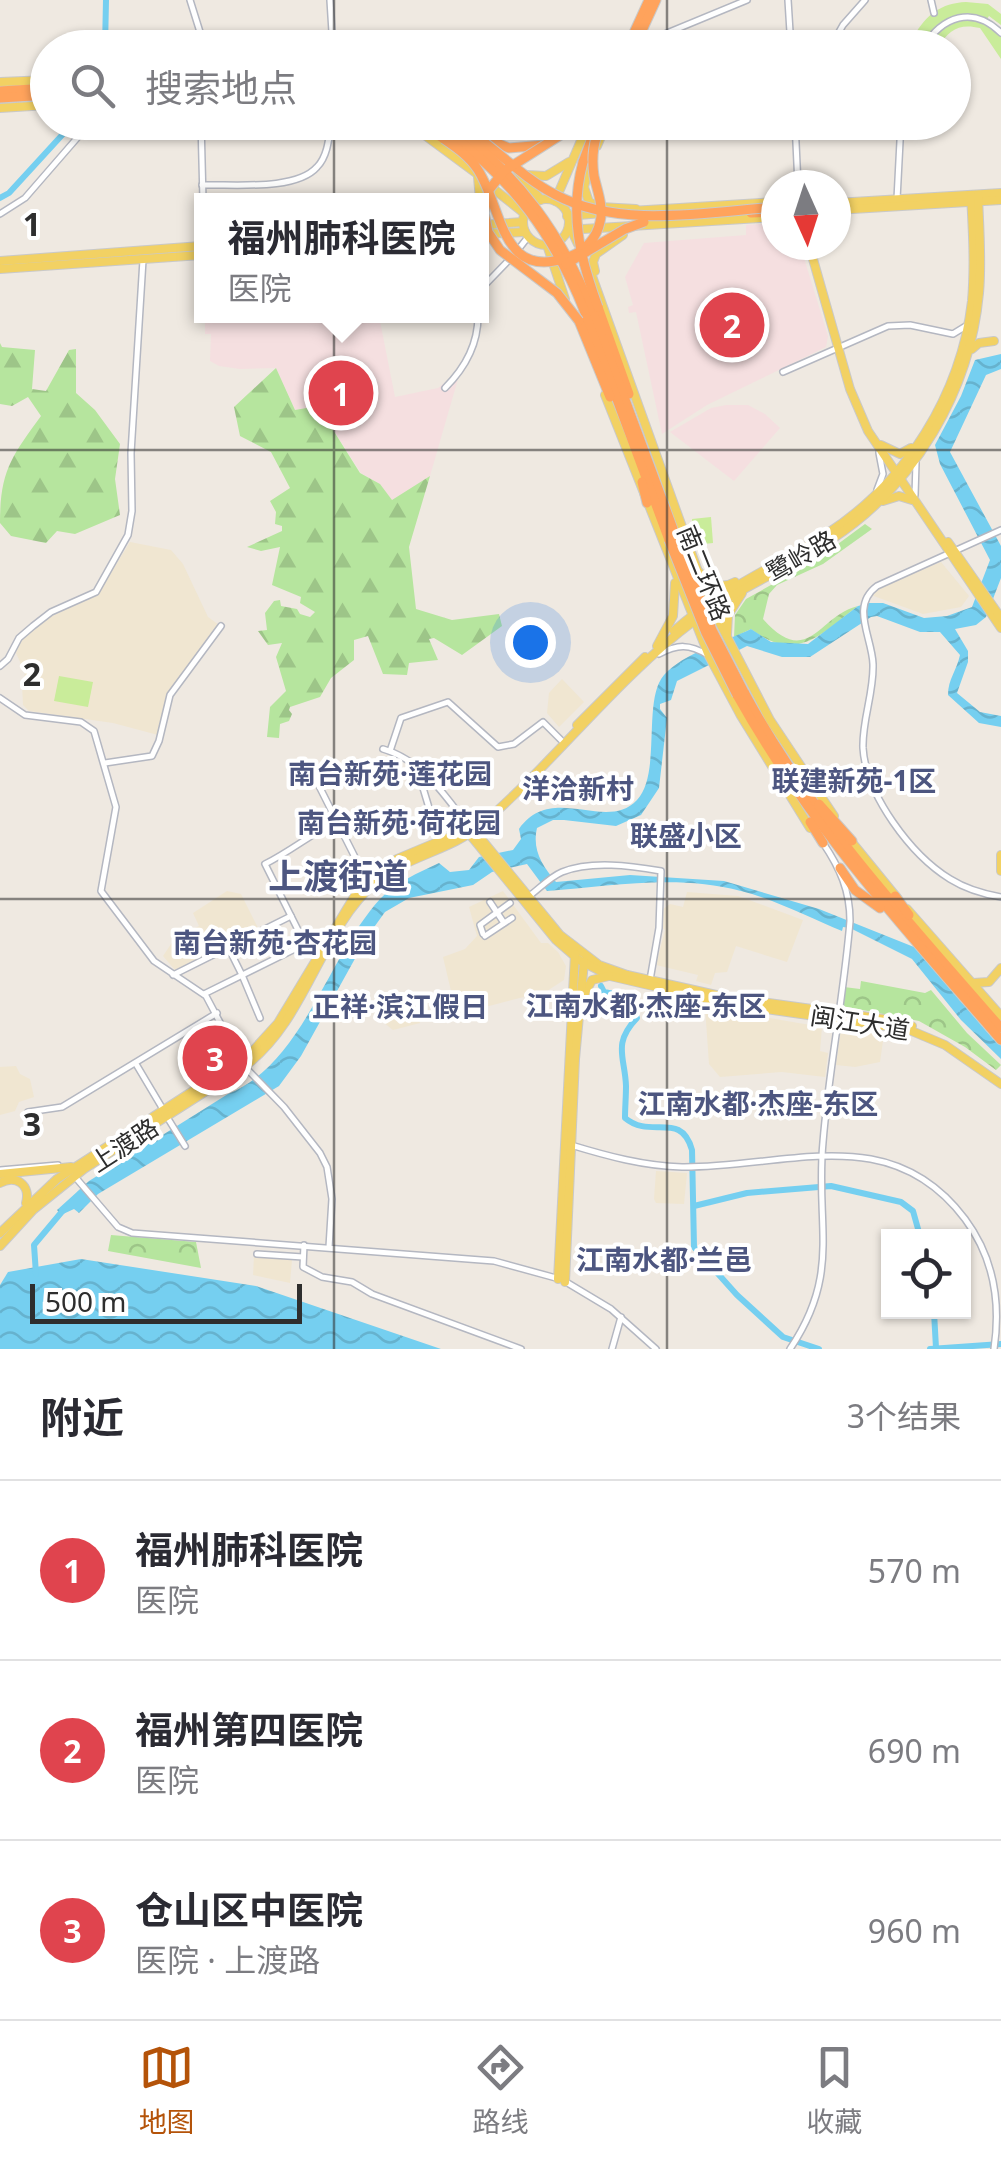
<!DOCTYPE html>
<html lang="zh">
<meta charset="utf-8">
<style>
body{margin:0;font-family:"Noto Sans","Noto Sans SC",sans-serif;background:#f7f7f7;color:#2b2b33}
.controls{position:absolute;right:30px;bottom:30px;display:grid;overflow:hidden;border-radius:0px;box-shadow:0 2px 8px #0004}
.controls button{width:90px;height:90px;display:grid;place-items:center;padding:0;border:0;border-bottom:2px solid #e1e1e2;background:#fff;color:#2b2b33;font:50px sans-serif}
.compass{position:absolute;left:761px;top:170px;width:90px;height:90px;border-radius:50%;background:#fff;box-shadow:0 2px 8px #0004;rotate:177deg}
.scale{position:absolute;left:30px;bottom:25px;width:272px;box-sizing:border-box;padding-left:10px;border:5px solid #2e2e2e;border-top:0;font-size:28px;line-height:35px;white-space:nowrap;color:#2e2e2e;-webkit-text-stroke:8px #fff;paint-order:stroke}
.you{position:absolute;left:530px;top:642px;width:35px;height:35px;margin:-25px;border:8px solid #fff;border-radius:50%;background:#1a73e8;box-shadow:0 0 0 15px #1a73e833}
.badge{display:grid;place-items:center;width:65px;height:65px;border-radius:50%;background:#b45309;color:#fff;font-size:32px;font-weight:700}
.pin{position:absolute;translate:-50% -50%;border:5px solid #fff;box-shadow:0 2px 10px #0006}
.popup{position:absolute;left:194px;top:193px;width:295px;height:130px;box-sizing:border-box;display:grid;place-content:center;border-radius:0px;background:#fff;filter:drop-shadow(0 2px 8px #0005);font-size:32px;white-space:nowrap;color:#7c7c81}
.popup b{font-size:38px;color:#2b2b33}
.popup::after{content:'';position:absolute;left:50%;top:100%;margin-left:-20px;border:20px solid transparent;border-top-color:#fff}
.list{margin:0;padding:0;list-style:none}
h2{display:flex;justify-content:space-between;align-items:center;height:130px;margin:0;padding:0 40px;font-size:42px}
h2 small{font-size:32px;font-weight:400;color:#7c7c81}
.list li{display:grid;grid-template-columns:65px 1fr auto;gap:30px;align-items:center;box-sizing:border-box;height:180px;padding:0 40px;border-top:2px solid #e1e1e2}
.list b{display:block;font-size:38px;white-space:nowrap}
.list p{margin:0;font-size:32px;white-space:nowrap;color:#7c7c81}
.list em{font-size:32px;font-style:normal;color:#7c7c81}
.icon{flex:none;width:55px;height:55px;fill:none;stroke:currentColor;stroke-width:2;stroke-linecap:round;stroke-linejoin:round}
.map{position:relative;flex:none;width:1001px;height:1349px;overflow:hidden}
.search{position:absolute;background:#fff;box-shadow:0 2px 8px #0004;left:30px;right:30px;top:30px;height:110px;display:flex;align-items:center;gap:25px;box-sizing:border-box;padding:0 35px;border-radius:55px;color:#7c7c81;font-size:38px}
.sheet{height:670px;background:#fff}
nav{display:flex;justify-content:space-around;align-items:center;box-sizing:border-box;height:140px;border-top:2px solid #e1e1e2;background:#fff;font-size:28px;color:#7c7c81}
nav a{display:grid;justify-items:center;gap:5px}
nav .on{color:#b45309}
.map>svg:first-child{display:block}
.education{fill:#f0e6d1}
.medical{fill:#f5dfe0}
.forest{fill:url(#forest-firs)}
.park{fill:url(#park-crowns)}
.pitch{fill:#c9ec9a}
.water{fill:url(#water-waves)}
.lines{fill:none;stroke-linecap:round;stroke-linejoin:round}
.river{stroke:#75cff0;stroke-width:6}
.minor-casing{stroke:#b4b7c1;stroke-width:8}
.major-casing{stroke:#c9c9c9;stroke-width:10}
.highway-casing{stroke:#c9c9c9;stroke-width:11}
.minor{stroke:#fff;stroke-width:5}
.major{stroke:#f2d163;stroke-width:8}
.highway{stroke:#ffa35c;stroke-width:9}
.highway-bridge-casing{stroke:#c9c9c9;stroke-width:11;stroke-linecap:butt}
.highway-bridge{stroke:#ffa35c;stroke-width:9}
.grid{fill:none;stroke:#2e2e2e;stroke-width:2.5;stroke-opacity:0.55}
.labels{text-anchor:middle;stroke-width:8;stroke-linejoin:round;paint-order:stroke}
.street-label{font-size:25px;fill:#2e2e2e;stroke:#fff}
.neighbourhood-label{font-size:28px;font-weight:bold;fill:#4d5680;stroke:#fff}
.district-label{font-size:35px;font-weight:bold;fill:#4d5680;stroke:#fff}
.grid-label{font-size:32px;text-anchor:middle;font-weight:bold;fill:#2e2e2e;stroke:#fff;stroke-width:8;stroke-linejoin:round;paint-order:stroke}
</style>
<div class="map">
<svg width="1001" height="1349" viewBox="0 0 1001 1349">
<defs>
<pattern id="forest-firs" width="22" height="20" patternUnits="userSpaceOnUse" patternTransform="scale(2.5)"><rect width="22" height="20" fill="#b6e59e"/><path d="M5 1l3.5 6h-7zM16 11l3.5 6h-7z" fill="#9dc588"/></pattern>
<pattern id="park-crowns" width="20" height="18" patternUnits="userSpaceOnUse" patternTransform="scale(2.5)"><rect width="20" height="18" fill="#b6e59e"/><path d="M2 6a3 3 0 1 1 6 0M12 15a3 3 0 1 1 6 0" fill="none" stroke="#9dc588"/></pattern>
<pattern id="water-waves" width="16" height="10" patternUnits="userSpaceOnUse" patternTransform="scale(2.5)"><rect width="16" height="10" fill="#75cff0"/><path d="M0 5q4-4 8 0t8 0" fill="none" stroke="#66b2ce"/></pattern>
</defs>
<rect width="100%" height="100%" fill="#efe9e1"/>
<g class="education">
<path d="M130,542L171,550L183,564L208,617L219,625L168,695L158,735L113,723L29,711L23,705L22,684L25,673L16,653L20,640L42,621L98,594Z"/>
<path d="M941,562L969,596L961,607L923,614L871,595L882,586Z"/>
<path d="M562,679L584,702L559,727L547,713L549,693Z"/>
<path d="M227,891L241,894L258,928L175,970L163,956L175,938L199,926L193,913Z"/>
<path d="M503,891L541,943H548L558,952L566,966L564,980L547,991L489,1006L455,1008L443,957L465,949L477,936L469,907Z"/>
<path d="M687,892L738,896L803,920L787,962L736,946L727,972L715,973L711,985L696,981L698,975L656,965L665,930L661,927L663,909L670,904L683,907Z"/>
<path d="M394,998L397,1011L416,1007L420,1023L393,1030L383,1022L381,1007Z"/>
<path d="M705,1007L822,1027L820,1051L828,1053L825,1077L782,1072L720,1077L709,1064Z"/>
<path d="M841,1028L884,1034L880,1062L855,1067L836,1065Z"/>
<path d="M16,1066L20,1074L30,1079L34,1097L19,1102L15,1111L0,1115V1067Z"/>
<path d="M656,1171L687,1173L684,1204L656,1203L654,1199Z"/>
<path d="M254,1256L292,1260L290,1283L253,1275Z"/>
</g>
<g class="medical">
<path d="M776,223V245H800L828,336L826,347L707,405L662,434L636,312L629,313L628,307L633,305L625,277L644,243L746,235V225Z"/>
<path d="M205,316H379L395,397L438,388L447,381L458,379L430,476L392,501L380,484L361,473L318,406L295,410L276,368L240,369L219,366L210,361L211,334H205Z"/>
<path d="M726,405H748L765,414L780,428L734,481L670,432L711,408Z"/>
<path d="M220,1038L229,1061L204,1076L200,1067L204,1065L197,1051Z"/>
</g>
<g class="forest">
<path d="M0,343L2,347L35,350L32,389L46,391L69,350L76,349V393L95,410L120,444L115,479L120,515L75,534L57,531L46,543L11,536L0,523C0,472 11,457 41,416L28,397L12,406L0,404Z"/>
<path d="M276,368L295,410L318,406L360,473L380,484L392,500L430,476L409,547L416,609L452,620L499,614L502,626L462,655L434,638L429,639L438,660L409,663L407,675L383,674L368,636L354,640V660L331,678L320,697L290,707L289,710L292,714L289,721L280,724L279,738L267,737L270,707L286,691L276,657L282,643L268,645L258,631L267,630L265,613L274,601L280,600L281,606L297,609L300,614L310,617L315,612L300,603L301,597L272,585L280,547L261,551L247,547L282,531V526L275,524L276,512L270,501L290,488L271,452L240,436L234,407Z"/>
</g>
<g class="park">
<path d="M865,524L872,529L823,564L777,585L769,594L763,619C808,670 819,615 858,606C821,634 797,664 751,629L734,637L735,615L746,599L819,558Z"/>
<path d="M861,981L925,993L931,990L967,1033L1001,1065L996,1070L965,1047L919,1021L842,1006L844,987L860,989Z"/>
<path d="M111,1235L196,1242L201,1268L108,1251Z"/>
</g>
<g class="pitch">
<path d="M966,2L988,4L1001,14V25L989,16L985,22L1001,32V59L980,28C959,23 949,30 938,47H927L914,36C926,15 941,3 966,2Z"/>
<path d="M711,517L713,543L695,545L692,519Z"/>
<path d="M59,676L93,682L88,707L54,701Z"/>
</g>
<g class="water">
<path d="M1001,354V369L986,375L950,452L1001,546V578L986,617L976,625L955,629L968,651V662L957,693L980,712L1001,716V727L979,723L948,695C948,679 957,670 960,655L940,632H920L877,616L871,617L810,657H782L747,646L677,681L671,700L660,704V709L667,718L659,788L641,815L616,826L564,820H553L537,828C532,850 542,865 556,882L630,875L724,881L819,909L914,947L993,1039L1001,1044V1059L961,1020L912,959L850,928L843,927L842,931C812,919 771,898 741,891C679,874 610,886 547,891L527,864L492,872L473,885L409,898L385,912L367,937L301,1056L279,1086L98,1194L79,1213L74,1209L61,1215L57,1210L89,1181L228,1094C303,1064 328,956 380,899C396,882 418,873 439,863L450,872L469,870L479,857L513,850L521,839L519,829C552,782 606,833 637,800C662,773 642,700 664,675C684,653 724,642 751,629L771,642L808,644L858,606L869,603H883L924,618L947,616L972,607L990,560L940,464L935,445L961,396L975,360Z"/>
<path d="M81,1259L256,1286L441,1349H0V1285L8,1272Z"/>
</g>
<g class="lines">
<g class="river">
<path d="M105,48L106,0"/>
<path d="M0,198L9,193L74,122"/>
<path d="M601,986L604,992L629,997L637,1018C612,1044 625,1057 626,1086C626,1097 625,1108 625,1118C651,1140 681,1110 692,1150L694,1247L737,1295L783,1337L819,1349"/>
<path d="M694,1206L747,1193L831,1186L901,1202L913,1211L920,1236"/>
<path d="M36,1274L34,1245L65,1208"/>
<path d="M934,1312L936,1348"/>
<path d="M930,1349L1001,1344"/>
</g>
<defs>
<g id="minor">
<path d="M190,0L205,48"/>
<path d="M330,0L333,48"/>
<path d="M788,0L791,48"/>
<path d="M931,0L934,13"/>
<path d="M638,45L747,0"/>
<path d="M830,48L843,25L865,0"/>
<path d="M923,48C942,16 973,5 1001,33"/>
<path d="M201,122L203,200"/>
<path d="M795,122L798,185"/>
<path d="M202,185C233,184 296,191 317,167C328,156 329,137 331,122"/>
<path d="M897,199L901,122"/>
<path d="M0,214L25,198L91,122"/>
<path d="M517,251L528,237"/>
<path d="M481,289L510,259"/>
<path d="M783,372L888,326L910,325L953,334L966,326"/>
<path d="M445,388C465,368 478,344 478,316"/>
<path d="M877,490L883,474L879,453"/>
<path d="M915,495L916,463"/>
<path d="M1001,530L877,586C850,606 872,637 873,664C874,693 862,720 863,748C866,795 911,855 950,879C966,889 983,894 1001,897"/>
<path d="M659,654C678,644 689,644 708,655"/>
<path d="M0,666L8,659L19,638L33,626L51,612L96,592L128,535L132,511L131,453L143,260"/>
<path d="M0,698L25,715L81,722L94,731L116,807L101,891L154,961L206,996L242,1064L284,1107L320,1153L327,1167L332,1199L329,1247"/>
<path d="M383,749C424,761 445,796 470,828"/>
<path d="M390,751L401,718L448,702L498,747L514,744L543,722L561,740"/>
<path d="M105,763L152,756L159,741L170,695L221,626"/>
<path d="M420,778L439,841"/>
<path d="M318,784L367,881"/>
<path d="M528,897C539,889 550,877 562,872C592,860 631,866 661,871L659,928L650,980"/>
<path d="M490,902L504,923"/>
<path d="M483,934L480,925L510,903"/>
<path d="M485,936L512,918"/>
<path d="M228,947L242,975"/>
<path d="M320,952L305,944L265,864C291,851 311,834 337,821"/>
<path d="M173,975L291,916"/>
<path d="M242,975L260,1018"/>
<path d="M204,994L305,944"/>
<path d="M136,1064L164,1111"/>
<path d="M28,1112L62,1107L217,1013"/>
<path d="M167,1117L185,1146"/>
<path d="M571,1145C607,1156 644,1166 682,1167C786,1168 890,1119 965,1219C994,1258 1001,1302 994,1349"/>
<path d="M0,1170L58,1165"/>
<path d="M76,1178L118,1227L132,1233L494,1261L556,1278"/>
<path d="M304,1245L303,1267L322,1277L352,1282L372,1294L521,1349"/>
<path d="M257,1254L303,1257"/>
<path d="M566,1282L611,1309L656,1349"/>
<path d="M612,1349L621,1317"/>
<path d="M790,1349C842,1272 815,1225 823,1142C829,1068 844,995 850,921C850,891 840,868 823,843"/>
</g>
<g id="major">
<path d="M0,82L48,80"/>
<path d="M0,108L48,105"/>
<path d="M407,122L476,173"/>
<path d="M597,146L607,122"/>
<path d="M591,161L584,187L589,202L600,207L636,209"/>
<path d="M518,172L541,200"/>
<path d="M527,175L546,176L569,162"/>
<path d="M478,177L480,200"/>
<path d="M490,186L524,213"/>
<circle cx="546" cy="222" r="23"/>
<path d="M555,201L589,122"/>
<path d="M836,203L1001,193"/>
<path d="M836,210L1001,200"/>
<path d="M631,211L776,202"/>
<path d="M567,216L602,213"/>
<path d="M481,225L523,222"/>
<path d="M569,225L578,244"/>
<path d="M573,226L583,229L776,217"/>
<path d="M481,234L525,232"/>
<path d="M547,245L565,299"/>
<path d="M809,245L850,389L868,431L1001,628"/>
<path d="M0,261L201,246"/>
<path d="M588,265L709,602L770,720L834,816"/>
<path d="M0,269L201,255"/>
<path d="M595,271L593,262L596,254L623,235"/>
<path d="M972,349L979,343L994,341"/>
<path d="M605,395L709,656L741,716L810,828"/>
<path d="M881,445L900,454L911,448"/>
<path d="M883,501L899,496L912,500"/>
<path d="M948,542L1001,618"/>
<path d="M699,572C708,583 721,590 735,582"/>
<path d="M674,631C720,589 776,567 828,533C906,482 961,395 972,301C975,266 973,231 971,195"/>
<path d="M727,634L728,615L742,593"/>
<path d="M657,646L673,616L675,583"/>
<path d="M577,725L645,657"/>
<path d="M473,829L560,935L599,965L627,975L725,997L891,1020L912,1026"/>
<path d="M467,831L556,940L579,960L610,976L730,1004L907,1029L945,1045L1001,1084"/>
<path d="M850,840L898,899"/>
<path d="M1001,855V871"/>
<path d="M907,909L1001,1016"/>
<path d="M973,983L989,982L1001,968"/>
<path d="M584,995L592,980L609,976"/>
<path d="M0,1174L71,1167"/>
<path d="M0,1183C16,1174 31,1185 26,1203"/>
<path d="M0,1233L57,1179L250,1054L278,1023L357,892L397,859L447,838"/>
<path d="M0,1246L33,1210L84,1169L244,1067C307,1020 320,930 375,883C406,856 450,851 481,825C556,761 616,679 695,620C738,588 788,569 832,539C915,485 970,391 979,293C982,261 979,227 978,195"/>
<path d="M558,1279L575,954"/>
<path d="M565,1282L575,1059L584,962"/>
</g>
<g id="highway">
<path d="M627,48L649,0"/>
<path d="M634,48L656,0"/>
<path d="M0,91L48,88"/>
<path d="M0,98L48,95"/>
<path d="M417,122L444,139"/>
<path d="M431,122L447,132"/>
<path d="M482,137L509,148L544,145"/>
<path d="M583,162L596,127"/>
<path d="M836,203H837"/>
<path d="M751,213L776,212"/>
<path d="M598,307L629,394"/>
<path d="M591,308L676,537"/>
<path d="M584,310L669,540"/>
<path d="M579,321L610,397"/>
<path d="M642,482L647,503"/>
<path d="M744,692C814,821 906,918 1001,1028"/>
<path d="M737,695C811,828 903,926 1001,1040"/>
<path d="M819,804L852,841"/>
<path d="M810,822L823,843"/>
<path d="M840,868L855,890L880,908"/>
<path d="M895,896L909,915"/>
</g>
</defs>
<use href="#minor" class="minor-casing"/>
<use href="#major" class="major-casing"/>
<use href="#highway" class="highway-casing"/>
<use href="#minor" class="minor"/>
<use href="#major" class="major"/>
<use href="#highway" class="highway"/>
<defs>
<g id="highway-bridge">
<path d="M456,122C491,143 519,176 556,195C620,229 706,212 776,207"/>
<path d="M452,126C518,174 561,234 591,308"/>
<path d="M447,132C512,178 555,237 584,310"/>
<path d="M444,139C457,148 470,157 478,170C503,209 501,284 571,256C586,250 597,237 600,222C604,207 597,190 594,176C591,156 594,141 601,122"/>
<path d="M583,162C569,214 580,258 598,307"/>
<path d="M566,264L625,229L644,222"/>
<path d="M579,321L557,293L500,250L488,232L484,213L489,190L504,171L581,122"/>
<path d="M676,537L712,630L744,692"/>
<path d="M669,540L706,633L737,695"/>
</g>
</defs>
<use href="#highway-bridge" class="highway-bridge-casing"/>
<use href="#highway-bridge" class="highway-bridge"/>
</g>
<path class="grid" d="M334,0V48M667,0V48M334,122V1349M667,122V1349M0,450H1001M0,899H1001"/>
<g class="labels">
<g class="street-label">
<text transform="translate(801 556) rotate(-30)" y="9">鹭岭路</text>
<text transform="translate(704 573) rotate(68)" y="9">南二环路</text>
<text transform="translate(860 1023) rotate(9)" y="9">闽江大道</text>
<text transform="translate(124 1145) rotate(-33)" y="9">上渡路</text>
</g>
<g class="neighbourhood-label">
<text x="390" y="784">南台新苑·莲花园</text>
<text x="854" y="791">联建新苑-1区</text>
<text x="578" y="799">洋洽新村</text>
<text x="399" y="833">南台新苑·荷花园</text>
<text x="686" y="846">联盛小区</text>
<text x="275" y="953">南台新苑·杏花园</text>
<text x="646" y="1016">江南水都·杰座-东区</text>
<text x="400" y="1017">正祥·滨江假日</text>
<text x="758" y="1114">江南水都·杰座-东区</text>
<text x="664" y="1270">江南水都·兰邑</text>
</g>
<g class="district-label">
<text x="338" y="889">上渡街道</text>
</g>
</g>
<g class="grid-label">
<text x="32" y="236">1</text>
<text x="32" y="686">2</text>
<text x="32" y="1136">3</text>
</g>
</svg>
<div class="controls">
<button><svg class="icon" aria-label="locate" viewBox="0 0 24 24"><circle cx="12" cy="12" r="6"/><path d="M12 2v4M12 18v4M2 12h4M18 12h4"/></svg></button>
</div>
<svg class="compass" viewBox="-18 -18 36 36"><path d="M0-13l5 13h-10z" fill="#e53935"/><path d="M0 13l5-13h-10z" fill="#7c7c81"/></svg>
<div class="scale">500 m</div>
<div class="you"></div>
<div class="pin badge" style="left:341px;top:393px;background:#e0444e">1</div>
<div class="popup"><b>福州肺科医院</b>医院</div>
<div class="pin badge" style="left:732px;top:325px;background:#e0444e">2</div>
<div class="pin badge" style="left:215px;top:1058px;background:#e0444e">3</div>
<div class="search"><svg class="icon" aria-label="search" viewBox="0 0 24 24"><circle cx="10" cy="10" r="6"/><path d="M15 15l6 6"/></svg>搜索地点</div>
</div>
<section class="sheet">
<h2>附近<small>3个结果</small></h2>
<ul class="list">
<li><span class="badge" style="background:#e0444e">1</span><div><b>福州肺科医院</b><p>医院</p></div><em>570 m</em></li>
<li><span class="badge" style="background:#e0444e">2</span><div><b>福州第四医院</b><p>医院</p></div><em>690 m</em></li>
<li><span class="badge" style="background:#e0444e">3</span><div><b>仓山区中医院</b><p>医院 · 上渡路</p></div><em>960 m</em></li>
</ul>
</section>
<nav>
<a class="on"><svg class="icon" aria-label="map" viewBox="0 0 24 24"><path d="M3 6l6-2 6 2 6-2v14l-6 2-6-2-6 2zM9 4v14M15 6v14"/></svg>地图</a>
<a><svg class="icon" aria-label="directions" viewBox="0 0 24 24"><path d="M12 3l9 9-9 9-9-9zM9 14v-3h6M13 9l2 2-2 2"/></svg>路线</a>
<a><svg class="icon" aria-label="saved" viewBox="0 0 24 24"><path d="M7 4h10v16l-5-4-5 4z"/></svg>收藏</a>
</nav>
